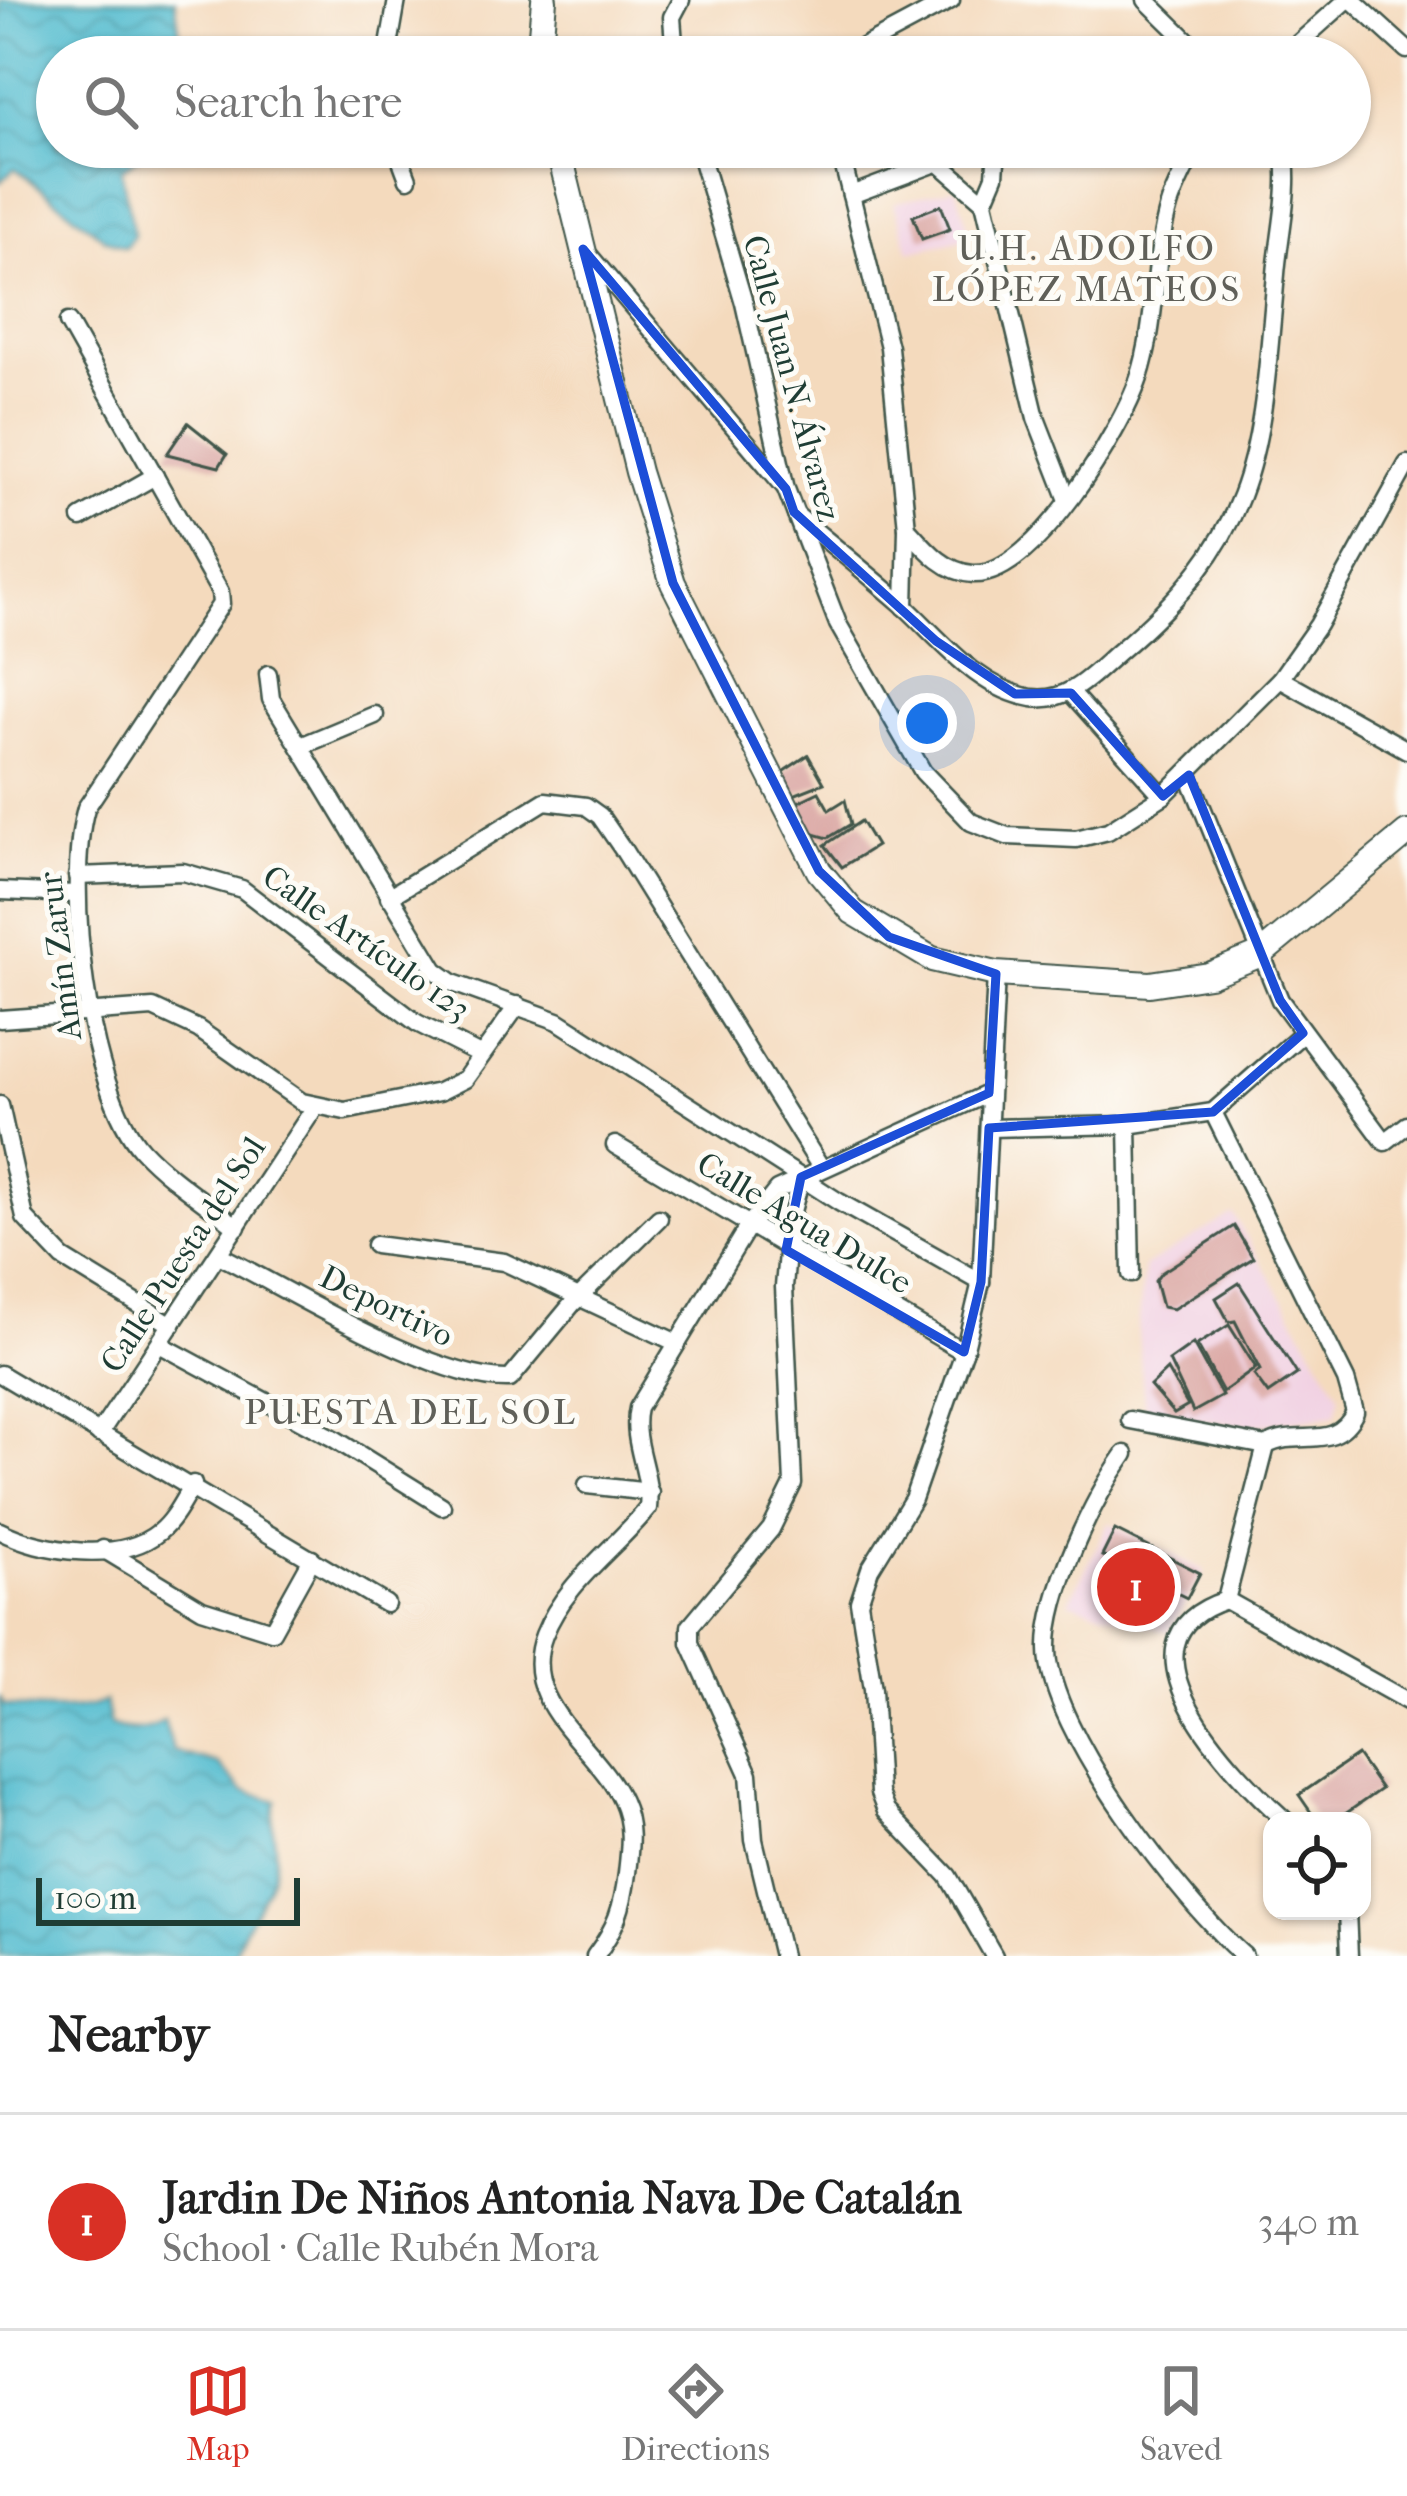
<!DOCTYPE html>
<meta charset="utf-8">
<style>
body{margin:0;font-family:"IM FELL French Canon",serif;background:#f6f6f6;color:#222}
.controls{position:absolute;right:36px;bottom:36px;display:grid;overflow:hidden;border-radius:24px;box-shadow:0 3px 9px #0004}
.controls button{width:108px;height:108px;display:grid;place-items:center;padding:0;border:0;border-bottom:3px solid #e0e0e0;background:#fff;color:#222;font:60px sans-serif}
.scale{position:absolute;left:36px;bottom:30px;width:264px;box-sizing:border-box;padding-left:12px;border:6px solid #1f3d34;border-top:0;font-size:33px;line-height:42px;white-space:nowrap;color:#1f3d34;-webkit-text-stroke:9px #fdfcf7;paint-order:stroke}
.you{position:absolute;left:927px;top:723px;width:42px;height:42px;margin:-30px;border:9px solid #fff;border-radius:50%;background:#1a73e8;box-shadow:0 0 0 18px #1a73e833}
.badge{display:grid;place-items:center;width:78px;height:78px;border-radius:50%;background:#d93025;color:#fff;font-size:39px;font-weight:700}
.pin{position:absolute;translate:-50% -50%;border:6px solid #fff;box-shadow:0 3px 12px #0006}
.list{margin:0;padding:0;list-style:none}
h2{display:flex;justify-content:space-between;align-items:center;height:156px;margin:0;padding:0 48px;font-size:51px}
h2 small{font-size:39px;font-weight:400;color:#767676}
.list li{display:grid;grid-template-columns:78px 1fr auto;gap:36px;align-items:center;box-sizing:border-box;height:216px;padding:0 48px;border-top:3px solid #e0e0e0}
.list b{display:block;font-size:45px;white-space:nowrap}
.list p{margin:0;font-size:39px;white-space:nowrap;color:#767676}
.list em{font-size:39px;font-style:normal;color:#767676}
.icon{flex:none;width:66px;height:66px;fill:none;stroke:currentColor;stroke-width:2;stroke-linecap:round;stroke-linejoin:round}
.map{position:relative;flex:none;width:1407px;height:1956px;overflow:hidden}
.search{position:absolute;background:#fff;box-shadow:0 3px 9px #0004;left:36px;right:36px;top:36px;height:132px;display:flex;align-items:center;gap:30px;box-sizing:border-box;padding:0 42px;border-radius:66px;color:#767676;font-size:45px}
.sheet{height:372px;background:#fff}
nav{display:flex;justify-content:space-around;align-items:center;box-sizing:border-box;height:168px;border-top:3px solid #e0e0e0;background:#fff;font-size:33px;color:#767676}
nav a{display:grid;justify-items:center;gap:6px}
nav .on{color:#d93025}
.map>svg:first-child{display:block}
.built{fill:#f1d0e2}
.water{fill:url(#water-waves);stroke:#387c82;stroke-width:3}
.building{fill:#d8a09d}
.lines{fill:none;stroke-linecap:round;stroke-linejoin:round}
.street-casing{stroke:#3f5549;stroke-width:21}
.secondary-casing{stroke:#3f5549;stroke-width:28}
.street{stroke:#fff;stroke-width:16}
.secondary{stroke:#fff;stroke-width:24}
.marked{fill:none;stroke:#1d4ed8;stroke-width:9;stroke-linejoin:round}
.labels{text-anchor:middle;stroke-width:10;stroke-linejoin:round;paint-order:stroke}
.street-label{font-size:33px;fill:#1f3d34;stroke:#fdfcf7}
.neighbourhood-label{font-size:36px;letter-spacing:3px;fill:#606059;stroke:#fdfcf7}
</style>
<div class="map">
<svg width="1407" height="1956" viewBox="0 0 1407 1956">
<defs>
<pattern id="water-waves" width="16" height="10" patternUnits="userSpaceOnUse" patternTransform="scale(3)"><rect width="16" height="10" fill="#52bccf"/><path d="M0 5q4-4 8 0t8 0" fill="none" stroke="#439aa9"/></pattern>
</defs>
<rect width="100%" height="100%" fill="#fdfcf7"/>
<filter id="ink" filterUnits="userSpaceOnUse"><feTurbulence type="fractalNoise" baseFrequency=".00833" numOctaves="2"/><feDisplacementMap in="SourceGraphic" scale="24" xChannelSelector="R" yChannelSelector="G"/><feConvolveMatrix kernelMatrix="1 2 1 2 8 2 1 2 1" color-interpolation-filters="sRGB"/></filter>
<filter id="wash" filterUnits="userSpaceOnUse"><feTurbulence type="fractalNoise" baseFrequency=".004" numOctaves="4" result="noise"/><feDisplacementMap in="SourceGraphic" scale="48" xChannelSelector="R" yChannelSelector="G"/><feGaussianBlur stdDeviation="2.7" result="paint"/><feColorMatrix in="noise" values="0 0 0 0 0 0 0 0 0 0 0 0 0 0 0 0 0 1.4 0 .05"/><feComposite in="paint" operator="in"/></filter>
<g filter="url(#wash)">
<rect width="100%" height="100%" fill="#f4dabd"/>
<g class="built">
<path d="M956,188L971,238L909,252L894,203Z"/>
<path d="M1233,1214L1340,1395L1336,1415L1248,1426L1145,1413L1138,1331L1144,1267Z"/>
<path d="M1109,1523L1205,1571L1168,1632L1069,1602Z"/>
</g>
<g class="water">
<path d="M0,0H175L180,36L193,57H57V147H152L121,170L134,236L125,247L105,239L15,168L0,182Z"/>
<path d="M0,1696L3,1705C32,1709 80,1714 105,1701L110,1725C128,1732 148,1732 164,1720L173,1751L218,1764L243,1791L277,1801C266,1826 280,1843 274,1867C267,1899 242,1924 234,1956H0Z"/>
</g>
<g id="blocks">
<g class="building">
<path d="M941,205L950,229L922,239L913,216Z"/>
<path d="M188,423L227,454L219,467L167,454Z"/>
<path d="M808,755L824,783L791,796L781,773Z"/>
<path d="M819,792L829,810L845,800L851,824L828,838L807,832L796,803Z"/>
<path d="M861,821L876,846L842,867L825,845Z"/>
<path d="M1234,1226L1253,1258L1173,1309L1162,1307L1155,1281L1161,1273Z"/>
<path d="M1239,1283L1297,1374L1268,1394L1254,1375L1260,1370L1235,1321L1229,1322L1216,1298Z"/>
<path d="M1229,1325L1256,1368L1223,1392L1197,1345Z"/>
<path d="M1193,1344L1222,1396L1193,1412L1169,1361Z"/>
<path d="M1167,1370L1188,1406L1174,1414L1150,1386Z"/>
<path d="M1115,1530L1200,1573L1187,1598L1102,1556Z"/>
<path d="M1357,1755L1381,1789L1335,1821H1317L1299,1795Z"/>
</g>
</g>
</g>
<g filter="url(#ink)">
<use href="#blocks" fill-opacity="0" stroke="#3f5549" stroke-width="3"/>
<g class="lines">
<defs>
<g id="street">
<path d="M1146,0L1204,57"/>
<path d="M1352,0L1407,50"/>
<path d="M387,57L397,0"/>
<path d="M675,57L672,17L681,0"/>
<path d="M844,57L951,0"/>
<path d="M1169,57L1192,46"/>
<path d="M1283,57L1347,0"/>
<path d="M396,147L408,179"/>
<path d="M698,147L744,303L786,489L838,624L923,772L971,822L1007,836L1076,839L1108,831L1163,796L1280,679L1318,625L1407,464"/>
<path d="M839,147L889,347L907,528L905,607"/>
<path d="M997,147L995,176L984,202L1036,418L1068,500"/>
<path d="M938,162L984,202"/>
<path d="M851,195L979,147"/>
<path d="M588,254L784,486"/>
<path d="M68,322L220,592L221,604L86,808C64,885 87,1090 142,1150C169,1179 206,1202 237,1227"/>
<path d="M796,515C831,544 867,573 901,603C940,638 977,689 1032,698C1068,703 1092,675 1117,653C1263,530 1260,452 1276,274C1279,235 1292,185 1283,147"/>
<path d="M81,518L155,476"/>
<path d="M907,528C925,548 944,572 973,574C1033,578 1122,429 1139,378C1157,323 1153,261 1169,206C1175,186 1187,166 1195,147"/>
<path d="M268,674L271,699L435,970L453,983L558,1021L839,1202L981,1282"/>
<path d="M1280,679L1407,750"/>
<path d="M1071,693L1163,796"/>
<path d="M301,746L375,715"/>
<path d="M1189,775L1280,1000L1385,1142L1407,1125"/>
<path d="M77,876L183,872L242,889L417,1023L478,1054"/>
<path d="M0,891L76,894"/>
<path d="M389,897L545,801L586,806L600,816L624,851L820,1166"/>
<path d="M0,1019L153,1008L198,1029L302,1102L345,1111L439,1092L465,1079L518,1005"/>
<path d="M0,1105L25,1218L63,1258L172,1325"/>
<path d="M1213,1112L1346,1380L1355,1412C1335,1454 1298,1427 1266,1446L1226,1600"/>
<path d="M1128,1125L1131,1274"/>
<path d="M989,1128L1128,1125L1213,1112L1303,1033"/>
<path d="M615,1145L964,1352"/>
<path d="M375,1245L504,1262L675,1342"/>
<path d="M219,1255C291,1291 436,1382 510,1379L573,1303L659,1218"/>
<path d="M161,1345L333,1438L442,1506"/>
<path d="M0,1374L386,1604"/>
<path d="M1130,1420L1266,1446"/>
<path d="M99,1434L315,1107"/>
<path d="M1125,1454C1093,1499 1047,1594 1048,1649C1048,1730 1184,1904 1244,1956"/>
<path d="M587,1485L650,1492"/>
<path d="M0,1531C41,1552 120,1564 159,1532C174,1520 183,1500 193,1484"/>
<path d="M103,1549L202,1609L272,1631L312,1559"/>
<path d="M1226,1600C1102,1640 1234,1775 1286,1821"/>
<path d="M1226,1600L1407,1701"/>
<path d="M1347,1911L1349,1956"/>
<path d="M595,1956C616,1928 623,1907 627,1873C630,1847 633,1825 622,1801C597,1745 517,1705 544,1635C565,1582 613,1551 648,1508C652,1473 630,1442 638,1408L749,1225L777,1190L989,1093"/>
<path d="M782,1956L754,1840L749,1774L690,1643V1626L771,1529L793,1484L784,1287L790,1219L801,1177"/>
<path d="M994,1956L948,1876L886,1811L879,1793L873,1689L859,1602L870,1569L913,1499L964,1352L981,1282L996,974"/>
</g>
<g id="secondary">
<path d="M539,57L544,0"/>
<path d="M558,147L638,472L673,583L819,871L853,912L932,959L996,974L1150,984L1209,975L1261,954L1407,833"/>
</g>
</defs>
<use href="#street" class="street-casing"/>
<use href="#secondary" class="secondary-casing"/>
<use href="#street" class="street"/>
<use href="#secondary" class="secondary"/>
</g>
</g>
<path class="marked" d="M583,249L786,489L794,512L936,641L1015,694L1071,693L1163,796L1189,775L1280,1000L1303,1033L1213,1112L989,1128L981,1282L964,1352L786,1250L801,1177L989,1093L996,974L889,937L819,871L673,583Z"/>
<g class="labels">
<g class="street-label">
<text transform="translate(793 378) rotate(75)" y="12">Calle Juan N. Álvarez</text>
<text transform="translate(367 942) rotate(35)" y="12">Calle Artículo 123</text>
<text transform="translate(59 956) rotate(-97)" y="12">Amín Zarur</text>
<text transform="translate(805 1222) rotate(31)" y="12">Calle Agua Dulce</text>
<text transform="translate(182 1254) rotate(-57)" y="12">Calle Puesta del Sol</text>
<text transform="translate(387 1305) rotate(26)" y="12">Deportivo</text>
</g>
<g class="neighbourhood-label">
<text x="1087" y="260">U.H. ADOLFO<tspan x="1087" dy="41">LÓPEZ MATEOS</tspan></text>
<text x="411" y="1424">PUESTA DEL SOL</text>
</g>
</g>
</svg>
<div class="controls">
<button><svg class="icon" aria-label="locate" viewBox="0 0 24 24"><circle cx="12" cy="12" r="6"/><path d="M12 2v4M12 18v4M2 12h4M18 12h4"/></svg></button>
</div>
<div class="scale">100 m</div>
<div class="you"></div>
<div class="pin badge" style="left:1136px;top:1587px">1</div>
<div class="search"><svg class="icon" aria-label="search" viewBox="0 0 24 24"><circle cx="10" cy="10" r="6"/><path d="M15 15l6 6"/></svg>Search here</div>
</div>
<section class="sheet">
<h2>Nearby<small></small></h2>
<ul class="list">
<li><span class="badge">1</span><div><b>Jardin De Niños Antonia Nava De Catalán</b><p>School · Calle Rubén Mora</p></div><em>340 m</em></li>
</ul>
</section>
<nav>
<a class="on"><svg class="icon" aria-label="map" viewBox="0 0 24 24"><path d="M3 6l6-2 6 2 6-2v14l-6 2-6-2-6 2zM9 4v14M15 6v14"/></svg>Map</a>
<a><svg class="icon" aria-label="directions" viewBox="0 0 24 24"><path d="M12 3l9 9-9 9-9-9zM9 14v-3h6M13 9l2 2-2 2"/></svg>Directions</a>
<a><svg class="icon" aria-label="saved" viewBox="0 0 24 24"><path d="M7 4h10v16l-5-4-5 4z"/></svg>Saved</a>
</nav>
